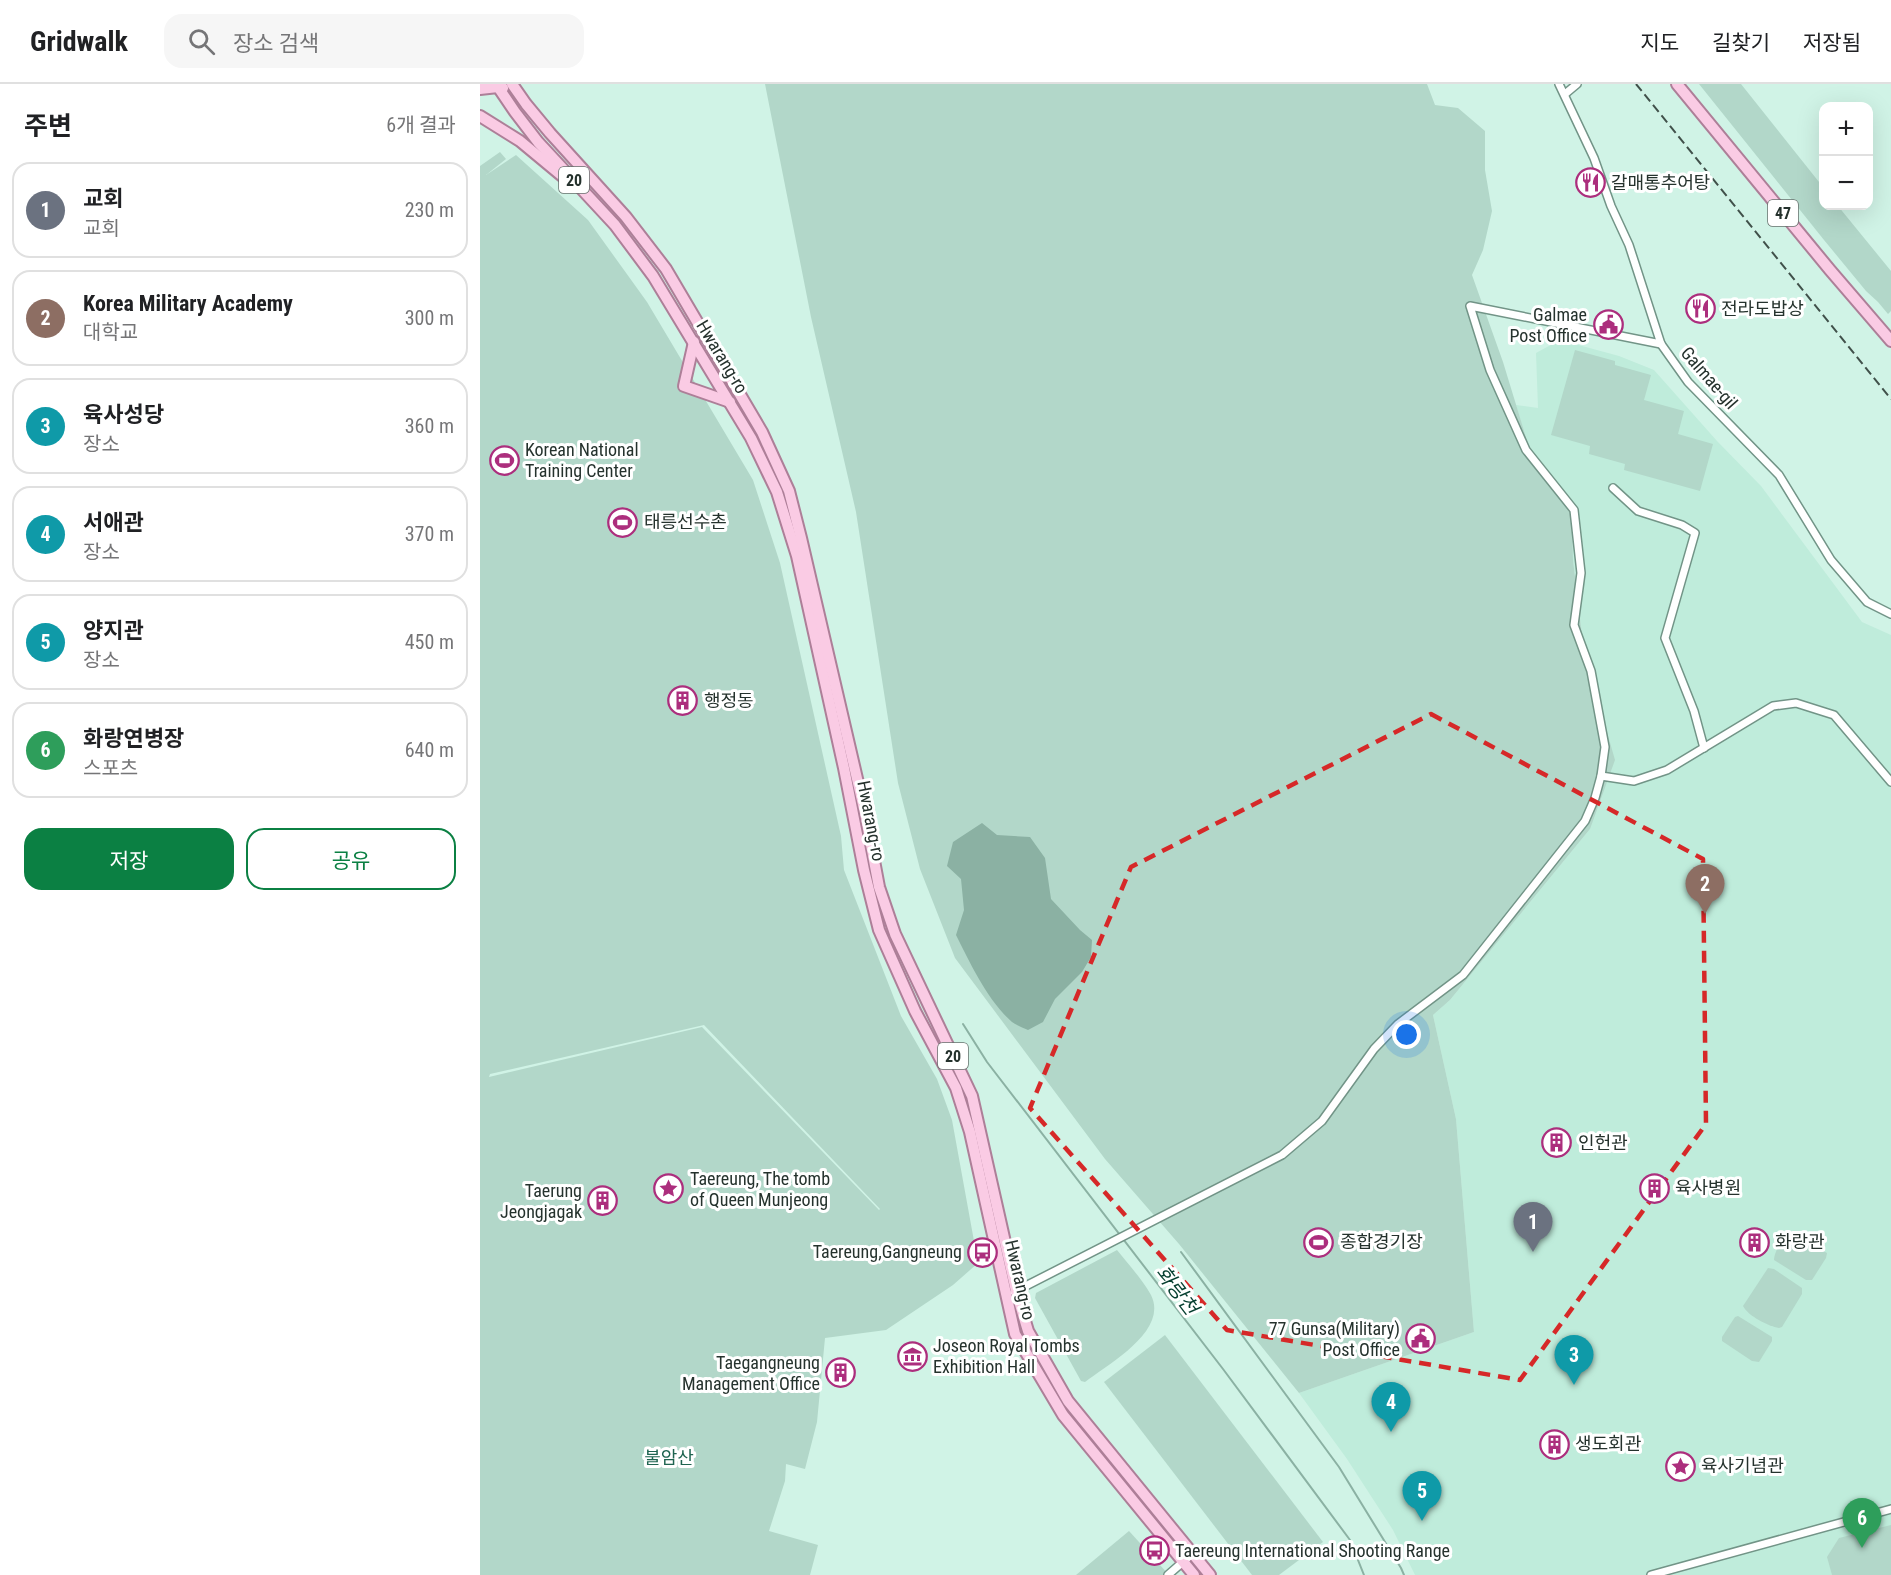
<!DOCTYPE html>
<html lang="ko">
<meta charset="utf-8">
<style>
body{margin:0;font-family:"Roboto Condensed","Noto Sans KR",sans-serif;background:#f6f6f6;color:#202124}
.controls{position:absolute;right:18px;top:18px;display:grid;overflow:hidden;border-radius:12px;box-shadow:0 6px 24px #0002}
.controls button{width:54px;height:54px;display:grid;place-items:center;padding:0;border:0;border-bottom:2px solid #e0e0e0;background:#fff;color:#202124;font:30px sans-serif}
.you{position:absolute;left:927px;top:951px;width:21px;height:21px;margin:-15px;border:4px solid #fff;border-radius:50%;background:#1a73e8;box-shadow:0 0 0 9px #1a73e833}
.badge{display:grid;place-items:center;width:39px;height:39px;border-radius:50%;background:#0b8043;color:#fff;font-size:20px;font-weight:700}
.pin{position:absolute;translate:-50% -50px;filter:drop-shadow(0 2px 3px #0008)}
.pin::after{content:'';position:absolute;top:32px;width:21px;height:18px;background:inherit;clip-path:polygon(0 0,100% 0,50% 100%)}
.list{margin:0;padding:0;list-style:none}
h2{display:flex;justify-content:space-between;align-items:center;height:78px;margin:0;padding:0 24px;font-size:26px}
h2 small{font-size:20px;font-weight:400;color:#757577}
.list li{display:grid;grid-template-columns:39px 1fr auto;gap:18px;align-items:center;box-sizing:border-box;height:96px;margin:0 12px 12px;padding:0 12px;border:2px solid #e0e0e0;border-radius:18px}
.list b{display:block;font-size:22px;white-space:nowrap}
.list p{margin:0;font-size:20px;white-space:nowrap;color:#757577}
.list em{font-size:20px;font-style:normal;color:#757577}
.actions{display:flex;gap:12px;padding:18px 24px}
.actions a{flex:1;padding:14px 0;border:2px solid #0b8043;border-radius:18px;text-align:center;font-size:21px;color:#0b8043}
.actions .main{background:#0b8043;color:#fff}
.icon{flex:none;width:33px;height:33px;fill:none;stroke:currentColor;stroke-width:2;stroke-linecap:round;stroke-linejoin:round}
.map{position:relative;flex:none;width:1411px;height:1491px;overflow:hidden}
header{display:flex;align-items:center;gap:36px;box-sizing:border-box;height:84px;padding:0 30px;background:#fff;border-bottom:2px solid #e0e0e0}
header strong{font-size:28px}
nav{display:flex;gap:33px;margin-inline-start:auto;font-size:21px}
.search{width:420px;height:54px;background:#f6f6f6;display:flex;align-items:center;gap:15px;box-sizing:border-box;padding:0 21px;border-radius:18px;color:#757577;font-size:22px}
main{display:flex}
aside{flex:1;background:#fff}
.map>svg:first-child{display:block}
.built{fill:#bfecdb}
.green{fill:#b2d7c9;fill-rule:evenodd}
.water{fill:#8bb1a3}
.lines{fill:none;stroke-linecap:round;stroke-linejoin:round}
.stream{stroke:#8bb1a3;stroke-width:2}
.street-casing{stroke:#729487;stroke-width:10}
.primary-casing{stroke:#ad7f98;stroke-width:14}
.street{stroke:#fff;stroke-width:7}
.primary{stroke:#facbe4;stroke-width:10}
.rail{stroke:#40504a;stroke-width:2;stroke-dasharray:9 4.5;stroke-linecap:butt}
.marked{fill:none;stroke:#d62828;stroke-width:4.5;stroke-dasharray:12 8;stroke-linejoin:round}
.labels{text-anchor:middle;stroke-width:6;stroke-linejoin:round;paint-order:stroke}
.shield{fill:#fff;stroke:#66706c;stroke-width:1.5}
.shield-label{font-size:16px;font-weight:bold;fill:#25322d}
.poi-label{font-size:18px;fill:#25322d;stroke:#fff;text-anchor:start}
.street-label{font-size:18px;fill:#25322d;stroke:#fff}
.park-label{font-size:18px;fill:#1e6450;stroke:#fff}
.water-label{font-size:20px;font-style:italic;fill:#053e2f;stroke:#fff}
</style>
<header>
<strong>Gridwalk</strong>
<div class="search"><svg class="icon" aria-label="search" viewBox="0 0 24 24"><circle cx="10" cy="10" r="6"/><path d="M15 15l6 6"/></svg>장소 검색</div>
<nav><a>지도</a><a>길찾기</a><a>저장됨</a></nav>
</header>
<main>
<aside>
<h2>주변<small>6개 결과</small></h2>
<ul class="list">
<li><span class="badge" style="background:#6b7280">1</span><div><b>교회</b><p>교회</p></div><em>230 m</em></li>
<li><span class="badge" style="background:#8d6e63">2</span><div><b>Korea Military Academy</b><p>대학교</p></div><em>300 m</em></li>
<li><span class="badge" style="background:#0f9aa8">3</span><div><b>육사성당</b><p>장소</p></div><em>360 m</em></li>
<li><span class="badge" style="background:#0f9aa8">4</span><div><b>서애관</b><p>장소</p></div><em>370 m</em></li>
<li><span class="badge" style="background:#0f9aa8">5</span><div><b>양지관</b><p>장소</p></div><em>450 m</em></li>
<li><span class="badge" style="background:#2e9e5b">6</span><div><b>화랑연병장</b><p>스포츠</p></div><em>640 m</em></li>
</ul>
<div class="actions"><a class="main">저장</a><a>공유</a></div>
</aside>
<div class="map">
<svg width="1411" height="1491" viewBox="0 0 1411 1491">
<rect width="100%" height="100%" fill="#d0f3e6"/>
<path class="built" d="M1080,256L1139,272L1174,286L1237,357L1281,402L1382,538L1411,551V1491H935L913,1446L867,1375L819,1309L994,1248L976,1035L953,931L970,916L1110,745L1111,592L1102,551L1093,476L1092,429L1056,386L1036,321L1058,324L1056,269Z"/>
<g class="green">
<path d="M285,0H947L955,21L978,24L1005,47V86L1012,127L1003,166L992,191L1023,278L1056,386L1092,429L1093,476L1102,551L1111,592L1135,676L1110,745L970,916L953,931L976,1035L994,1248L819,1309L699,1160L625,1075L475,874L440,785L418,699L376,428L331,233Z"/>
<path d="M1219,0H1261L1343,103L1344,122H1358L1411,187V227L1408,230L1398,218L1386,207L1344,156Z"/>
<path d="M20,68L26,75L6,91L36,71L108,136L167,218L273,396L300,479L361,752L364,786L421,932L457,995L472,1036L498,1179L473,1201L406,1246L345,1254L337,1338L325,1385L306,1380L305,1397L289,1447L338,1461L330,1491H0V82ZM224,941L400,1125L399,1126L222,943L9,993L10,990Z"/>
<path d="M1095,266L1135,277V281L1171,291L1164,316L1204,327L1198,350L1233,360L1220,407L1144,386L1145,380L1109,370L1110,362L1071,351Z"/>
<path d="M1312,1149L1347,1169L1346,1174L1332,1196H1326L1294,1176C1294,1167 1304,1152 1312,1149Z"/>
<path d="M637,1166C648,1180 662,1195 671,1211C689,1247 628,1280 605,1298L601,1297L555,1214L556,1209Z"/>
<path d="M1288,1184L1294,1185L1322,1204V1210L1302,1243L1299,1244C1288,1242 1268,1232 1263,1222Z"/>
<path d="M1258,1232L1292,1253V1257L1279,1278L1272,1277L1242,1257V1253L1255,1233Z"/>
<path d="M685,1251L843,1458L799,1491H772L624,1298Z"/>
<path d="M1411,1441V1491H1352L1347,1473L1359,1454Z"/>
<path d="M649,1447L689,1491H596Z"/>
</g>
<path class="water" d="M502,739L517,751L550,753L565,774L571,815L600,846L612,856L611,873L602,888L575,915L563,938L548,946C543,944 536,941 532,938C508,917 490,879 476,851L484,826L481,795L467,782L473,758Z"/>
<g class="lines">
<g class="stream">
<path d="M483,940L507,978L743,1285L870,1456L884,1491"/>
<path d="M701,1168L859,1383L921,1484L924,1491"/>
</g>
<defs>
<g id="street">
<path d="M1079,0L1114,74L1131,122L1149,161L1181,260L1208,298L1299,391L1351,476L1387,518L1411,530"/>
<path d="M1085,10L1097,0"/>
<path d="M1133,404L1158,427L1202,441L1215,449L1185,554L1214,627L1224,664"/>
<path d="M1121,692L1154,697L1187,686L1293,622L1316,619L1354,631L1411,698"/>
<path d="M534,1208L802,1071L842,1037L894,965L918,940L983,891L1105,737L1115,714L1121,692L1125,663L1111,587L1094,541L1101,489L1094,426L1046,366L1010,286L990,222L1181,260"/>
<path d="M688,1491L712,1470"/>
<path d="M1171,1491L1411,1425"/>
</g>
<g id="primary">
<path d="M16,0L35,28L58,58L135,141L173,192L271,354L297,408L317,472L364,684L384,786L399,846L435,927L476,1004L490,1048L535,1250L583,1331L714,1491"/>
<path d="M32,0L46,20L70,49L146,133L186,185L282,348L309,407L321,454L385,729L399,803L415,850L492,1012L536,1207L548,1247L588,1317L730,1491"/>
<path d="M1197,0L1350,186L1411,257"/>
<path d="M0,5L18,3L23,4"/>
<path d="M0,32L40,57L87,96"/>
<path d="M214,258L204,302L250,318"/>
</g>
</defs>
<use href="#street" class="street-casing"/>
<use href="#primary" class="primary-casing"/>
<use href="#street" class="street"/>
<use href="#primary" class="primary"/>
<path class="rail" d="M1156,0L1411,315"/>
</g>
<path class="marked" d="M951,630L1223,775L1226,1040L1040,1296L747,1246L550,1024L651,783Z"/>
<defs>
<symbol id="restaurant-ring" viewBox="-11 -11 22 22"><circle r="9.5" fill="#fff" stroke="#ac2e7d" stroke-width="1.5"/><path d="M-5-6h1v4h1v-4h1v4h1v-4h1v5L-1.5 .5V6h-2V.5L-5-1ZM5-6V6H3V1.5H1.5Q1.5-4 5-6Z" fill="#ac2e7d"/></symbol>
<symbol id="civic-ring" viewBox="-11 -11 22 22"><circle r="9.5" fill="#fff" stroke="#ac2e7d" stroke-width="1.5"/><path d="M-.6-6.5H3V-4.5H.6V-3L4-1V1h2V6H-6V1h2V-1L-.6-3ZM-1.2 2.5V6h2.4V2.5Z" fill="#ac2e7d"/></symbol>
<symbol id="stadium-ring" viewBox="-11 -11 22 22"><circle r="9.5" fill="#fff" stroke="#ac2e7d" stroke-width="1.5"/><path d="M0-5a6.5 5 0 1 0 0 10a6.5 5 0 1 0 0-10ZM-3.5-1.8h7v3.6h-7Z" fill="#ac2e7d"/></symbol>
<symbol id="building-ring" viewBox="-11 -11 22 22"><circle r="9.5" fill="#fff" stroke="#ac2e7d" stroke-width="1.5"/><path d="M-4-6H4V6H1V3H-1V6H-4ZM-2.5-4.3h1.7v1.8h-1.7ZM.8-4.3h1.7v1.8H.8ZM-2.5-1h1.7V.8h-1.7ZM.8-1h1.7V.8H.8Z" fill="#ac2e7d"/></symbol>
<symbol id="sight-ring" viewBox="-11 -11 22 22"><circle r="9.5" fill="#fff" stroke="#ac2e7d" stroke-width="1.5"/><path d="M0-6L1.8-2.2L6-1.7L2.9 1.2L3.7 5.4L0 3.3L-3.7 5.4L-2.9 1.2L-6-1.7L-1.8-2.2Z" fill="#ac2e7d"/></symbol>
<symbol id="bus-ring" viewBox="-11 -11 22 22"><circle r="9.5" fill="#fff" stroke="#ac2e7d" stroke-width="1.5"/><path d="M-5-6H5V4H4V6H2V4H-2V6H-4V4H-5ZM-3.5-4V0h7V-4ZM-3.5 1.2v1.5H-2V1.2ZM2 1.2v1.5H3.5V1.2Z" fill="#ac2e7d"/></symbol>
<symbol id="museum-ring" viewBox="-11 -11 22 22"><circle r="9.5" fill="#fff" stroke="#ac2e7d" stroke-width="1.5"/><path d="M0-6L6-3V-2H-6V-3ZM-5-1h2V3h-2ZM-1-1h2V3h-2ZM3-1h2V3H3ZM-6 4H6V6H-6Z" fill="#ac2e7d"/></symbol>
</defs>
<g fill-rule="evenodd">
<use href="#restaurant-ring" x="1094" y="82" width="33" height="33"/>
<use href="#restaurant-ring" x="1204" y="208" width="33" height="33"/>
<use href="#civic-ring" x="1112" y="224" width="33" height="33"/>
<use href="#stadium-ring" x="8" y="360" width="33" height="33"/>
<use href="#stadium-ring" x="126" y="422" width="33" height="33"/>
<use href="#building-ring" x="186" y="600" width="33" height="33"/>
<use href="#building-ring" x="1060" y="1042" width="33" height="33"/>
<use href="#building-ring" x="1158" y="1088" width="33" height="33"/>
<use href="#sight-ring" x="172" y="1088" width="33" height="33"/>
<use href="#building-ring" x="106" y="1100" width="33" height="33"/>
<use href="#stadium-ring" x="822" y="1142" width="33" height="33"/>
<use href="#building-ring" x="1258" y="1142" width="33" height="33"/>
<use href="#bus-ring" x="486" y="1152" width="33" height="33"/>
<use href="#civic-ring" x="924" y="1238" width="33" height="33"/>
<use href="#museum-ring" x="416" y="1256" width="33" height="33"/>
<use href="#building-ring" x="344" y="1272" width="33" height="33"/>
<use href="#building-ring" x="1058" y="1344" width="33" height="33"/>
<use href="#sight-ring" x="1184" y="1366" width="33" height="33"/>
<use href="#bus-ring" x="658" y="1450" width="33" height="33"/>
</g>
<g class="labels">
<g class="shield">
<rect x="79" y="83" width="30" height="26" rx="4.5"/>
<rect x="1288" y="116" width="30" height="26" rx="4.5"/>
<rect x="458" y="959" width="30" height="26" rx="4.5"/>
</g>
<g class="shield-label">
<text x="94" y="102">20</text>
<text x="1303" y="135">47</text>
<text x="473" y="978">20</text>
</g>
<g class="poi-label">
<text x="1131" y="105">갈매통추어탕</text>
<text x="1241" y="231">전라도밥상</text>
<text x="1107" y="237" text-anchor="end">Galmae<tspan x="1107" dy="21">Post Office</tspan></text>
<text x="45" y="372">Korean National<tspan x="45" dy="21">Training Center</tspan></text>
<text x="164" y="444">태릉선수촌</text>
<text x="224" y="623">행정동</text>
<text x="1098" y="1065">인헌관</text>
<text x="210" y="1101">Taereung, The tomb<tspan x="210" dy="21">of Queen Munjeong</tspan></text>
<text x="1195" y="1110">육사병원</text>
<text x="102" y="1113" text-anchor="end">Taerung<tspan x="102" dy="21">Jeongjagak</tspan></text>
<text x="860" y="1164">종합경기장</text>
<text x="1295" y="1164">화랑관</text>
<text x="482" y="1174" text-anchor="end">Taereung,Gangneung</text>
<text x="920" y="1251" text-anchor="end">77 Gunsa(Military)<tspan x="920" dy="21">Post Office</tspan></text>
<text x="453" y="1268">Joseon Royal Tombs<tspan x="453" dy="21">Exhibition Hall</tspan></text>
<text x="340" y="1285" text-anchor="end">Taegangneung<tspan x="340" dy="21">Management Office</tspan></text>
<text x="1095" y="1366">생도회관</text>
<text x="1221" y="1388">육사기념관</text>
<text x="695" y="1473">Taereung International Shooting Range</text>
</g>
<g class="street-label">
<text transform="translate(242 273) rotate(59)" y="6">Hwarang-ro</text>
<text transform="translate(1229 294) rotate(49)" y="6">Galmae-gil</text>
<text transform="translate(391 737) rotate(79)" y="6">Hwarang-ro</text>
<text transform="translate(540 1196) rotate(77)" y="6">Hwarang-ro</text>
</g>
<g class="park-label">
<text x="189" y="1380">불암산</text>
</g>
<g class="water-label">
<text transform="translate(697 1206) rotate(53)" y="7">화랑천</text>
</g>
</g>
</svg>
<div class="controls">
<button>+</button>
<button>−</button>
</div>
<div class="you"></div>
<div class="pin badge" style="left:1053px;top:1168px;background:#6b7280">1</div>
<div class="pin badge" style="left:1225px;top:830px;background:#8d6e63">2</div>
<div class="pin badge" style="left:1094px;top:1301px;background:#0f9aa8">3</div>
<div class="pin badge" style="left:911px;top:1348px;background:#0f9aa8">4</div>
<div class="pin badge" style="left:942px;top:1437px;background:#0f9aa8">5</div>
<div class="pin badge" style="left:1382px;top:1464px;background:#2e9e5b">6</div>
</div>
</main>
